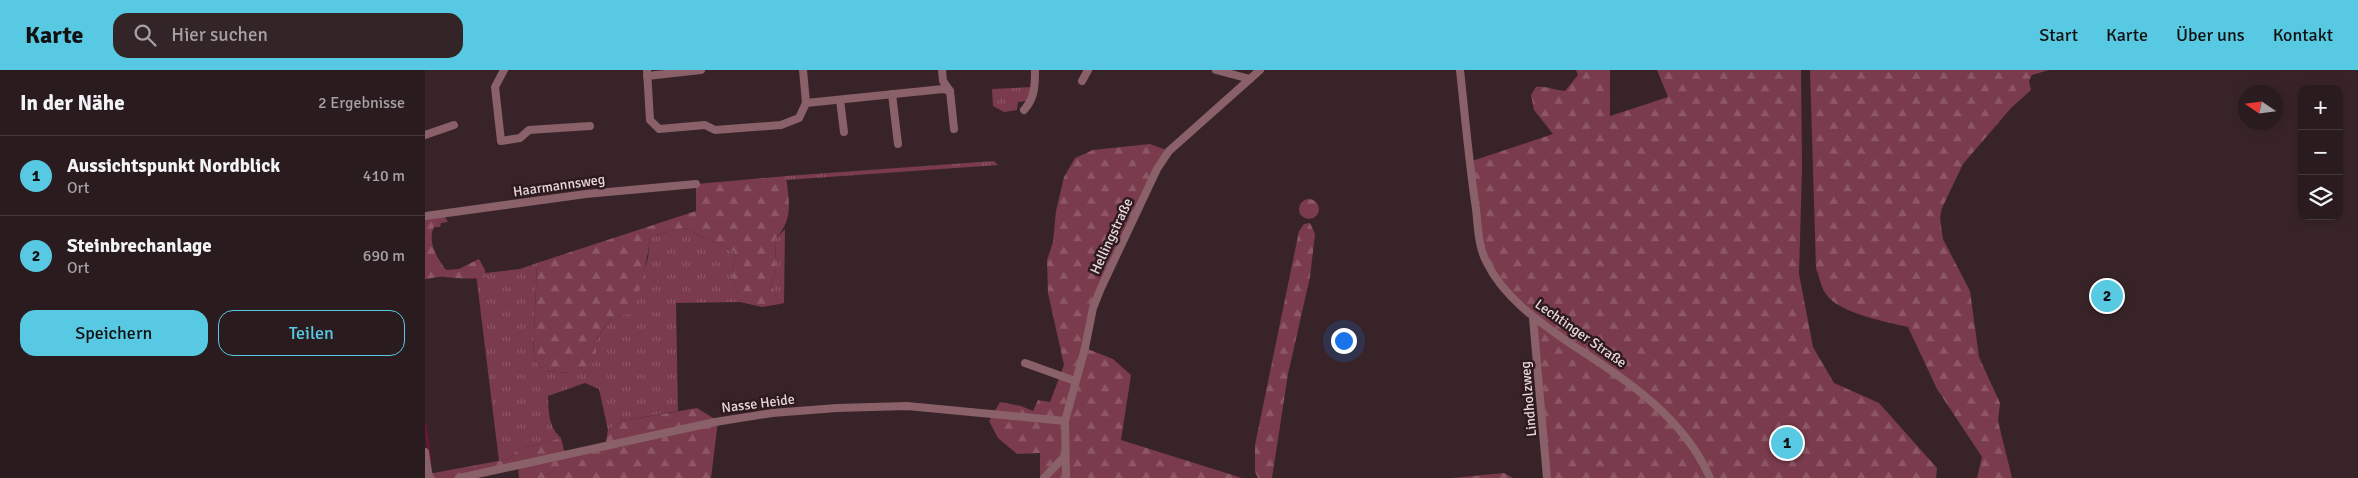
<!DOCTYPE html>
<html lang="de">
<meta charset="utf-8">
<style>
body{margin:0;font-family:Signika,sans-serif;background:#322427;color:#f1f3f6}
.controls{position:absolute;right:15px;top:15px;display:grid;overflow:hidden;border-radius:10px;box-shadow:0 2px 8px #0003}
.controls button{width:45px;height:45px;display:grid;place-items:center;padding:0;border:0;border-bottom:1px solid #46393c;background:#2a1b1e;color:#f1f3f6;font:25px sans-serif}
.compass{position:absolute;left:1813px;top:15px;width:45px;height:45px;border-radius:50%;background:#2a1b1e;box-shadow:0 2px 8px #0003;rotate:283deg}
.you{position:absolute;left:918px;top:270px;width:18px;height:18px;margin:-12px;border:4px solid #fff;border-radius:50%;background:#1a73e8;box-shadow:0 0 0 8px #1a73e833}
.badge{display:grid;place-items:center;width:32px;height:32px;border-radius:50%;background:#57c9e2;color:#111;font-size:16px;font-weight:700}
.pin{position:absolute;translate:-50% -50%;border:2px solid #fff;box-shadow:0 1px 5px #0006}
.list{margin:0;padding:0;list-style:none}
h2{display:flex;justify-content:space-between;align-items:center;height:65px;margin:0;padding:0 20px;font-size:21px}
h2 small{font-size:16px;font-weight:400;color:#a5a1a4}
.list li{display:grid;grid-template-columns:32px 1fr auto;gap:15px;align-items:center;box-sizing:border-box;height:80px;padding:0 20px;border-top:1px solid #46393c}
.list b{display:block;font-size:19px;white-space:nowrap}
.list p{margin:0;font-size:16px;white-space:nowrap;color:#a5a1a4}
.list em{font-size:16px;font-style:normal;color:#a5a1a4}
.actions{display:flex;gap:10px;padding:15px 20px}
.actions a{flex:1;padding:11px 0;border:1px solid #57c9e2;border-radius:15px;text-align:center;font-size:18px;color:#57c9e2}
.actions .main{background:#57c9e2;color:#111}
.icon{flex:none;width:28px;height:28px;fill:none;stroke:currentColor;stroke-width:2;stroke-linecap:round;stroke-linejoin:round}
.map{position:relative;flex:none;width:1933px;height:408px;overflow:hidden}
header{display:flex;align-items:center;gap:30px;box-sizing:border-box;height:70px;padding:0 25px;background:#57c9e2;color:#111}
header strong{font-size:24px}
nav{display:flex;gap:28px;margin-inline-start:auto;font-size:18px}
.search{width:350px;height:45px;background:#322427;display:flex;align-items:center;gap:12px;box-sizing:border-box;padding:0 18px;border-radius:15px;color:#a5a1a4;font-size:19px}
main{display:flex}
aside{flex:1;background:#2a1b1e}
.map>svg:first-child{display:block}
.grass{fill:url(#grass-tufts)}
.forest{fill:url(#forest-firs)}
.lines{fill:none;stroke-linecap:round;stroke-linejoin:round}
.stream{stroke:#701436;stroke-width:2.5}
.minor{stroke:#8a6069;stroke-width:8}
.labels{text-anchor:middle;stroke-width:5;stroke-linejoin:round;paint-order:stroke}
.street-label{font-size:14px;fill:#e7d9dc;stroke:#2e1a1f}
</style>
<header>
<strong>Karte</strong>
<div class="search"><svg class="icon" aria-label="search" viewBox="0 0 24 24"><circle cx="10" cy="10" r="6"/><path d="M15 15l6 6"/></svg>Hier suchen</div>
<nav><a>Start</a><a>Karte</a><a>Über uns</a><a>Kontakt</a></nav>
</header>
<main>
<aside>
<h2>In der Nähe<small>2 Ergebnisse</small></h2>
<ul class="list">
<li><span class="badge">1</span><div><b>Aussichtspunkt Nordblick</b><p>Ort</p></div><em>410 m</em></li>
<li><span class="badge">2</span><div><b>Steinbrechanlage</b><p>Ort</p></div><em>690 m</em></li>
</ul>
<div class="actions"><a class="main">Speichern</a><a>Teilen</a></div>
</aside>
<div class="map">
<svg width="1933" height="408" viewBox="0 0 1933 408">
<defs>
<pattern id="grass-tufts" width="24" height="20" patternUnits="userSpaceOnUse" patternTransform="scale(1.25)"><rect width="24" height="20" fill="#7a3b4c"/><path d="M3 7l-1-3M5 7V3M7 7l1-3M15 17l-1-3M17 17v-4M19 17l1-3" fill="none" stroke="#8d5765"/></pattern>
<pattern id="forest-firs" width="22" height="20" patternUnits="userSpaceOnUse" patternTransform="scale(1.25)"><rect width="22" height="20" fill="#7a3b4c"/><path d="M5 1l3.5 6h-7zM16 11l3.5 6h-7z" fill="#8d5765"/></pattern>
</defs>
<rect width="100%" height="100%" fill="#382428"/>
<g class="grass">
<path d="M607,17L603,31L593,32L592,40L579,42L568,36L567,19Z"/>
<path d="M569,91L573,95L361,110V106Z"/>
<path d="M259,158L310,182L307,208L315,232L251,233L253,341L197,351L183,360L174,319L160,313L123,326C124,343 123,356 136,368L92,380L84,389L74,391L51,204L95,199L112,193L108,287L118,301L149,303L186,248L215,211L223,188L225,166Z"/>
<path d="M360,159L359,233L355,234L346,214L351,200L350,169Z"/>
</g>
<g class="forest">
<path d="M1151,0H1185V46L1243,27L1232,0H1376L1377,99L1374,204L1388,277L1409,313L1454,333L1512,398L1511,408H1125L1108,248L1083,222L1059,188L1044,92L1128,64L1109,40L1106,25L1111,17C1121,16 1130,20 1140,21L1153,5Z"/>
<path d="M1385,0H1624L1607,5L1604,11L1606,20L1586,38L1538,94L1517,138L1515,148L1518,169L1545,221L1554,287L1575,333L1573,351L1587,408H1552L1557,387L1512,319L1483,257C1462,252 1413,243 1401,224C1396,217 1394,206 1391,198Z"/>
<path d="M725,74L744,81L676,218L660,278L688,289L706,305L696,370L817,408H615V383L592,384L573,368L564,351L575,332L596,336L608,341L613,330L625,332L639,295L623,223L622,190L628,172L631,141L639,107L650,88L668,80Z"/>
<path d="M361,106C364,132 369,149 350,169L351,200L346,214L355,234L337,237L315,232L307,208L310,182L259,158L225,166C223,192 214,217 209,243L186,248L171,270V291L149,303L118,301L108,287L112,193L271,141V114Z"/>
<circle cx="884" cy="139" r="10"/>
<path d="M20,147L23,152L16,153L15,157H9C2,172 12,188 21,200L34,199L54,189L60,200V207C52,210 28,208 20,207C14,206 6,209 0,209V149Z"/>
<path d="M885,153L890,164L885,207L863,304L847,408H833L830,402V375L874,161L879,154Z"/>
<path d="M272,338L293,351L286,408H94L93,396L34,408H4L3,404L84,389L92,380L136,368L140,385L180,376L183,360L197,351Z"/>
<path d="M1079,403L1088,408H1027Z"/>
</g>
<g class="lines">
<path class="stream" d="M0,354L5,389"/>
<g class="minor">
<path d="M79,0L70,17L76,71L95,68L104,60L165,56"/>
<path d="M222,0L225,50L234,59L280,55L290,60L356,55L374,48L381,33L378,0"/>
<path d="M791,0L825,9"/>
<path d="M1035,0C1040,46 1044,93 1051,139C1053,156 1053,175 1061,191C1078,227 1114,252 1146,274C1201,310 1258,346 1285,408"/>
<path d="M222,6L276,0"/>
<path d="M657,11L663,0"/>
<path d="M525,21L529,59"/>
<path d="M467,24L473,74"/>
<path d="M415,30L419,62"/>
<path d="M381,33L518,19L525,21L518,11L517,0"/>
<path d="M599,40C610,28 610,15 610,0"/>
<path d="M0,65L29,55"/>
<path d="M0,146L161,124L271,114"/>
<path d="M1108,248L1122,408"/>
<path d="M600,293L650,311"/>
<path d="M0,382L4,408"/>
<path d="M34,408L290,352L347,343L412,338L482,336L640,351"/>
<path d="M619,408L640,386"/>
<path d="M641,408L640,351L660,278L668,238L676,218L732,99L744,81L835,0"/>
</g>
</g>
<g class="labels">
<g class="street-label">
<text transform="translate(134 115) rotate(-8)" y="5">Haarmannsweg</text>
<text transform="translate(686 166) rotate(-65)" y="5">Hellingstraße</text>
<text transform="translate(1156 263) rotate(35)" y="5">Lechtinger Straße</text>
<text transform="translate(1103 329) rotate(-95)" y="5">Lindholzweg</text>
<text transform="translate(333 333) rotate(-7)" y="5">Nasse Heide</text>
</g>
</g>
</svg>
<div class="controls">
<button>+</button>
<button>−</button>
<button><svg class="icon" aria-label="layers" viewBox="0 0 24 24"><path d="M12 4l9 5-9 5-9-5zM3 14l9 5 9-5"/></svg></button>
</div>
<svg class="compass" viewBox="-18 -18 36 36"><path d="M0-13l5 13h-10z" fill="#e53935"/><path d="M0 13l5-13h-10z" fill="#a5a1a4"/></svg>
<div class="you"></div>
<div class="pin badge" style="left:1362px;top:373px">1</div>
<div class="pin badge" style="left:1682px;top:226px">2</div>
</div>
</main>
